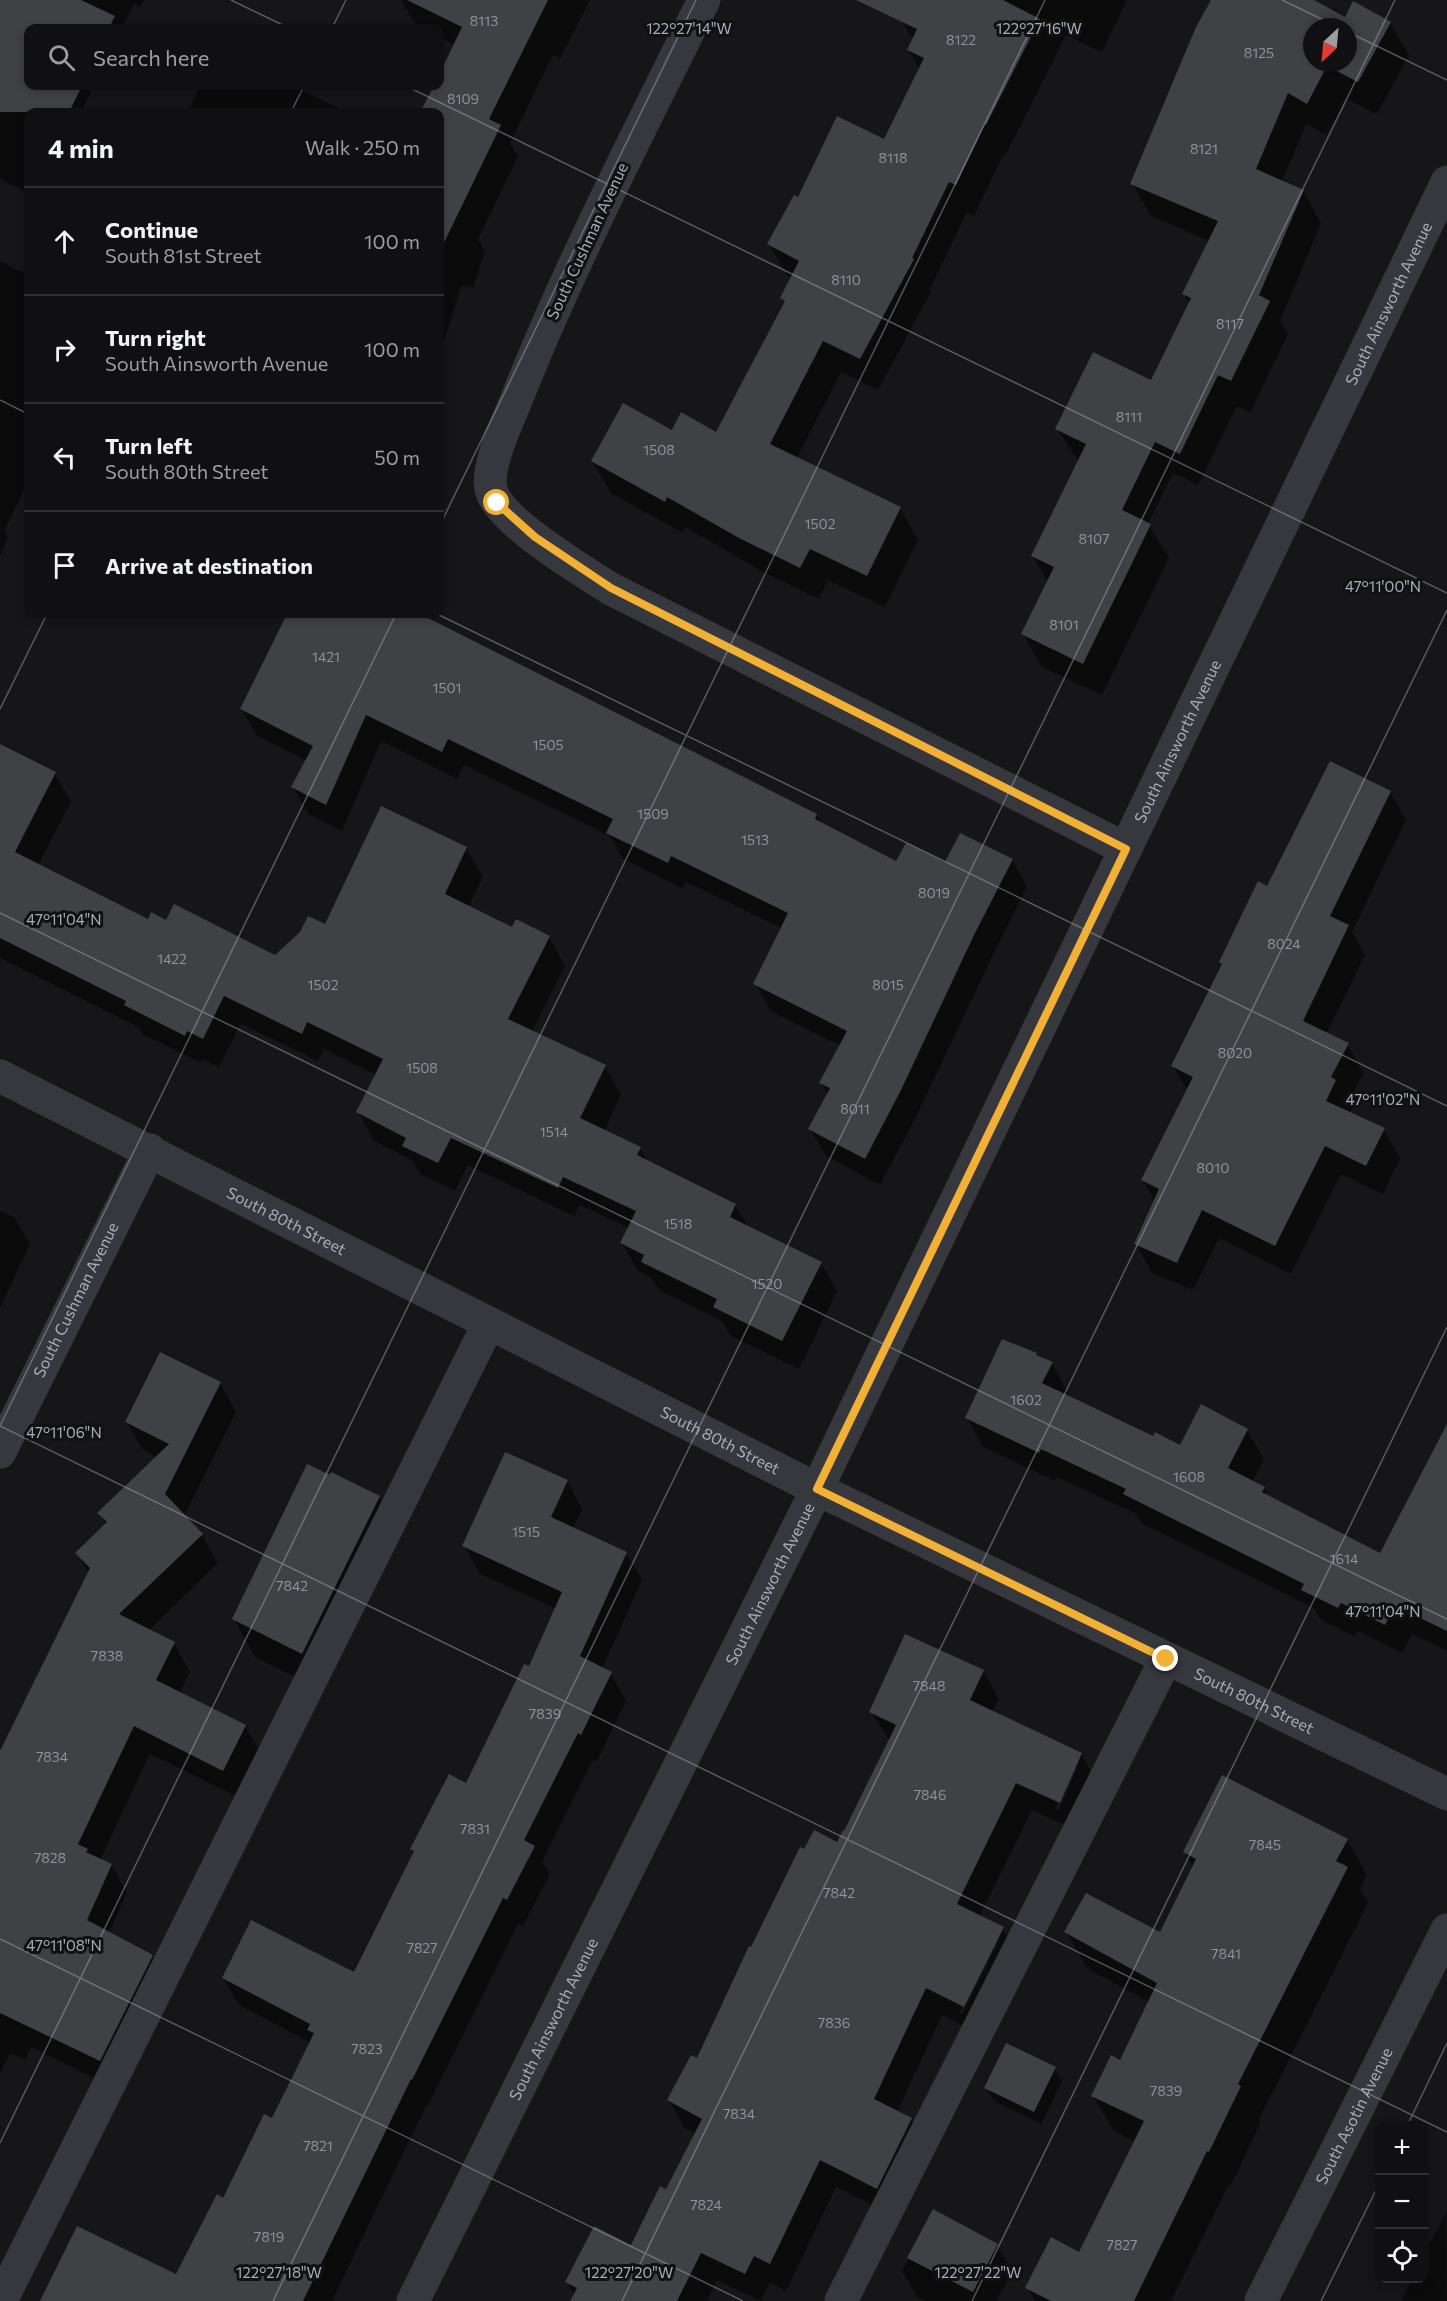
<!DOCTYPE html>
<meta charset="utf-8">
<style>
body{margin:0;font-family:Commissioner,sans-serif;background:#1e1e20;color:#f1f3f6}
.controls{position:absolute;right:18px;bottom:18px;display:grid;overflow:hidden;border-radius:12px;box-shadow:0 3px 9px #0003}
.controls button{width:54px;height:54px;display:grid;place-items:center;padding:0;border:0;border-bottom:2px solid #303032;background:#101012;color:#f1f3f6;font:30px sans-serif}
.compass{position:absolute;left:1303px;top:18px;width:54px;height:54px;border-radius:50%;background:#101012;box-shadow:0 3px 9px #0003;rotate:206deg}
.stop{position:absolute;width:18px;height:18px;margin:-14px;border:4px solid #f2b134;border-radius:50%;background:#fff}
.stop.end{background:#f2b134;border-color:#fff;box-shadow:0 2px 6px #0008}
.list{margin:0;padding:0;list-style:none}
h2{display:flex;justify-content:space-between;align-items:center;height:78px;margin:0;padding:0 24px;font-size:26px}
h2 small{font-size:20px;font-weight:400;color:#9c9d9f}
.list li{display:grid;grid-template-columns:39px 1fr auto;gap:18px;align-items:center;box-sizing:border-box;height:108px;padding:0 24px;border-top:2px solid #303032}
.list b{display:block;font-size:22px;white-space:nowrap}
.list p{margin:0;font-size:20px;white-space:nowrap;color:#9c9d9f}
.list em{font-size:20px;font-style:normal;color:#9c9d9f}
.icon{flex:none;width:33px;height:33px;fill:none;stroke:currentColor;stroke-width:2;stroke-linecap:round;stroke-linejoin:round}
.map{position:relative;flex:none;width:1447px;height:2301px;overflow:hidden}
.search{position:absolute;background:#101012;box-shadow:0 3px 9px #0003;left:24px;top:24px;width:420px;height:66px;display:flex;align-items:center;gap:15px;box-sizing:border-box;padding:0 21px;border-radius:12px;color:#9c9d9f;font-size:22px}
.panel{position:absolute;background:#101012;box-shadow:0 3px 9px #0003;left:24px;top:108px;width:420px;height:510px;border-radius:12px}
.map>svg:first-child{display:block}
.shadow{fill:#0007;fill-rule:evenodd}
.building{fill:#404145;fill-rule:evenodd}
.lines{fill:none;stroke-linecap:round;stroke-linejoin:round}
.minor{stroke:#37383d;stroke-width:33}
.route{stroke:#f2b134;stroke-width:8}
.ticks{fill:none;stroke:#a8adb8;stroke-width:1.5;stroke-opacity:0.45}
.labels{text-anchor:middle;stroke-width:6;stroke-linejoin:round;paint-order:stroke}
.number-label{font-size:14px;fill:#8e929b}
.street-label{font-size:16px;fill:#a8adb8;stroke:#111113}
.ticks-label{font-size:15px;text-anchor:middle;fill:#a8adb8;stroke:#111113;stroke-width:6;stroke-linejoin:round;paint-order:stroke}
</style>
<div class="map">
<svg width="1447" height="2301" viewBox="0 0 1447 2301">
<rect width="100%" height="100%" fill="#161618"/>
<g class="shadow">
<path d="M6,0H144L140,7L134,4L122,28H28V86H94L81,112H28V193L0,179V11Z"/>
<path d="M401,0H590L560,59L553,55L510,143L518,157L478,239L485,251L473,288L462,285L440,353V112H422L435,86H440V77L455,45L440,37V28H422L416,25Z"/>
<path d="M893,0H1127L1102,52L1066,35L1005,156L1003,155L974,216L967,212L930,289L931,292L878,390L841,372L797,458L900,508L918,540L885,607L828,580L819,599L759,570L686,527L683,533L611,493L592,461L672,432L717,434L785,304L782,298L792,278L787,275L769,244L798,199L885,141L920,70L908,50L914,37L910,35L891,3Z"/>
<path d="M1213,0H1310L1345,19L1390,23L1409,55L1377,114L1346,98L1326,135L1306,124L1282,182L1303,191L1321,223L1280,321L1288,334L1250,413L1237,406L1198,485L1173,473L1148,524L1169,558L1102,695L1042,667L1023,634L1048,583L1033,556L1079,462L1057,429L1151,382L1190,304L1184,294L1210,241L1151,216L1132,183ZM1312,27H1348V63H1312Z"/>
<path d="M200,86H292L348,112H188Z"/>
<path d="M0,261L28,275V482L4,531L8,537L0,556Z"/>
<path d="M289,614H315L337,625L343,614H413L492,650L494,654L816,815L822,825L897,863L946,864L1012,860L1027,887L990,961L916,1117L880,1185L826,1156L810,1129L828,1095L821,1083L841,1046L771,1011L755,984L782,928L686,882L683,889L623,859L610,836L464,765L457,779L381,741L342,831L308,814L293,787L307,761L257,736L241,709Z"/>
<path d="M0,746L54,773L71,801L38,866L149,921L167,922L276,957L325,926L466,848L483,877L468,907L513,929L549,937L565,966L532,1032L605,1066L621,1095L604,1131L640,1148L648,1162L735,1205L748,1227L821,1263L837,1291L799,1369L731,1336L722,1321L659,1290L651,1278L638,1271L622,1243L629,1228L580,1205L574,1216L468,1165L455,1191L420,1174L412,1160L374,1141L358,1112L376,1075L324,1049L318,1061L241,1024L219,1067L203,1059L201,1063L142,1034L138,1027L0,958Z"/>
<path d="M1390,792L1406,820L1352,932L1365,955L1326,1034L1347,1044L1364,1073L1348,1103L1352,1109L1349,1114L1384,1130L1400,1158L1383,1194L1341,1174L1291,1274L1219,1238L1193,1290L1152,1273L1136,1244L1155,1202L1143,1180L1188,1091L1173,1066L1223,967L1220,962L1268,888Z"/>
<path d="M0,1211L15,1218L30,1244L0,1308Z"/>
<path d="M1036,1354L1038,1358L1052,1363L1068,1393L1067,1396L1154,1438L1181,1447L1247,1430L1264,1459L1252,1482L1264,1488L1269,1498L1381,1555L1447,1517V1651L1412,1634L1402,1653L1358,1631L1355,1637L1320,1619L1314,1608L1141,1523L1136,1514L1057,1477L1055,1481L983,1447L967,1418Z"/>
<path d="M220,1383L236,1412L184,1516L202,1535L218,1563L148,1631L174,1643L190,1672L179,1693L245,1726L261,1754L239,1798L150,1754L100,1860L111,1865L127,1893L109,1933L152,1956L168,1984L116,2089L31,2047L25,2060L10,2053L0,2074V1755L89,1573L77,1553L106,1525L99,1513L157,1457L143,1450L126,1422Z"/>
<path d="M567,1481L582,1509L573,1529L626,1553L642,1580L602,1669L611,1674L626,1701L597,1761L593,1760L542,1862L550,1874L523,1926L518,1924L428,2106H426L332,2301H42L177,2276L273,2120L311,2043L239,2005L223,1978L355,1974L414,1854L412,1849L466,1785L529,1668L556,1609L479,1573L464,1546Z"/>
<path d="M379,1497L401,1535L324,1691L255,1657L234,1619Z"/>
<path d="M983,1671L999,1699L992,1712L1081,1754L1097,1782L1076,1830L1032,1810L979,1917L1002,1928L1019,1956L980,2034L942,2015L897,2112L911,2119L927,2147L893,2215L836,2187L786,2291L770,2283L761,2301L717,2280L707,2301H572L575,2296L567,2282L632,2247L666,2191L696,2134L685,2128L669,2100L698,2060L752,1949L805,1852L838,1844L845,1833L890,1741L871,1712ZM1074,1768H1077L1058,1811L1055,1809ZM994,1942H998L962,2014L959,2013Z"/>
<path d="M1347,1840L1367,1875L1360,1889L1368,1903L1259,2119L1261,2122L1230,2187L1228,2186L1171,2301H1035L1027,2288L1079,2254L1135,2142L1114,2131L1093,2096L1120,2062L1149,2002L1087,1968L1066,1932L1160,1934L1193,1868L1185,1852Z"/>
<path d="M1054,2068L1062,2081L1041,2124L994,2101L986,2088Z"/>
<path d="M933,2211L997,2245L1012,2271L996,2301H925L917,2297L902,2271Z"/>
<path d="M1446,2213L1447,2301H1401L1412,2278H1424V2254Z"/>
</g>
<g class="building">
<path d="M0,0H81L115,16L109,28H28V86H82L69,112H0Z"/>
<path d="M407,0H548L489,119L501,125L440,251V112H420L434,86H440V73L462,27Z"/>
<path d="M856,0H1003L1040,19L986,125L985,124L956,185L949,182L912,258L914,259L860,359L823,341L770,444L901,507L867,576L810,549L800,568L739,538L667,497L665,502L591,461L623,403L672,430L681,412L716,432L785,301L780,298L799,261L767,244L794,195L798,197L837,116L884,139L924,58L907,50L917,29Z"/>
<path d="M1211,0H1314L1345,17L1353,1L1391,22L1358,82L1327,66L1307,104L1288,93L1256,169L1304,190L1259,295L1270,301L1231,381L1218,375L1180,454L1155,442L1122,510L1151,524L1083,664L1021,634L1054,567L1031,556L1086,444L1055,429L1093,352L1151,380L1191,298L1182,294L1218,221L1130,184L1196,27ZM1312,27H1348V63H1312Z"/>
<path d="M287,614H420L817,814L815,819L896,861L906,843L945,862L960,833L1013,859L975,933L901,1090L865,1159L808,1129L830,1088L819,1083L847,1031L753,984L788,913L671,856L668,863L606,833L613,819L448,739L442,752L366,715L326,805L291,787L313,746L240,709Z"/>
<path d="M0,744L56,772L15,852L148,919L151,912L166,920L174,904L275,955L300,932L308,916L325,924L381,806L467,847L445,894L512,927L516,919L550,936L508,1019L606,1065L580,1118L641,1147L637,1155L736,1204L730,1217L822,1262L782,1341L713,1307L717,1299L641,1262L644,1255L620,1243L636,1211L563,1177L558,1188L451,1138L438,1163L402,1146L406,1138L356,1112L383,1059L307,1022L302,1034L224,996L203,1039L187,1031L185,1036L124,1005L126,1001L0,938Z"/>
<path d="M1330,761L1391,791L1330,916L1349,925L1303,1021L1349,1043L1331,1077L1336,1080L1326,1101L1385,1128L1366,1166L1325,1146L1275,1246L1202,1210L1177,1263L1134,1244L1159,1189L1141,1180L1193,1077L1171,1066L1222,964L1219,962L1258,881L1267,886Z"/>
<path d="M1002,1339L1037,1353L1036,1355L1053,1362L1042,1383L1153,1436L1155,1432L1180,1445L1201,1404L1248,1429L1228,1468L1265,1487L1262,1492L1380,1553L1447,1424V1631L1395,1606L1385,1625L1341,1603L1338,1608L1301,1590L1304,1584L1123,1494L1126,1489L1041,1449L1039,1453L965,1418Z"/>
<path d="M160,1352L221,1382L165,1494L203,1534L119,1614L175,1642L156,1680L246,1725L223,1771L134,1726L78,1844L88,1849L86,1852L112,1864L87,1920L153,1955L100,2061L0,2013V1751L90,1568L75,1553L107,1522L97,1513L169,1444L125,1422Z"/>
<path d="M505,1452L568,1480L551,1517L627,1552L580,1656L612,1672L581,1735L578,1733L524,1840L535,1846L507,1900L503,1898L412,2080L411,2079L303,2301H40L77,2226L176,2274L217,2194L223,2198L264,2114L272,2118L314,2033L307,2030L310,2024L222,1978L251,1920L354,1972L414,1851L410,1849L449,1774L466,1783L524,1664L529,1666L562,1592L462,1546Z"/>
<path d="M307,1464L330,1475L331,1472L380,1496L302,1654L232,1619Z"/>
<path d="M905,1634L984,1670L970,1700L1082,1753L1060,1803L1016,1783L957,1904L1004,1927L964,2007L926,1988L874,2099L912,2118L877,2189L820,2160L770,2264L754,2256L745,2274L701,2253L677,2301H570L577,2288L565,2282L594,2226L631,2245L660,2186L666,2189L702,2119L667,2100L691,2055L697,2058L749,1946L751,1947L800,1847L804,1849L814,1830L837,1842L843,1830L844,1831L896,1725L869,1712Z"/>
<path d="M1222,1775L1348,1839L1336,1861L1348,1867L1238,2084L1241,2086L1209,2152L1207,2151L1134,2301H1051L1025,2288L1051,2237L1079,2252L1144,2121L1091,2096L1111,2055L1120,2060L1157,1983L1064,1932L1086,1893L1160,1932L1196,1859L1183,1852Z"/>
<path d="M1006,2043L1056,2067L1034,2112L984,2088Z"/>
<path d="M933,2209L998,2244L973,2292L907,2258Z"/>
</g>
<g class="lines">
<g class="minor">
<path d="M704,0C639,132 571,262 517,398C508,421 486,465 491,489C497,520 583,571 611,589L1126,849"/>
<path id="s1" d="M0,1076L817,1489L1447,1794"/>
<path id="s2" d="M0,1452L150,1150"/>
<path d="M1,2301L489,1323"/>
<path id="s3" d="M413,2301L817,1489L1447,182"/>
<path d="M841,2301L1166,1659"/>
<path id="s4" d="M1261,2301L1447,1930"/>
</g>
</g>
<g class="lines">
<path class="route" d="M497,503L535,537L611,588L1126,849L817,1489L1166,1659"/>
</g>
<path class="ticks" d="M231,0L289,28M1282,0L1338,27M332,28L346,0M1348,32L1447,80M406,86L1447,593M291,112L304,86M0,400L28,414M440,525L696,0M437,614L1447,1106M0,709L47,614M0,913L1447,1619M0,1426L396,614M0,1426L1447,2132M0,1939L743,2301M1407,2126L1447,2043M0,2143L1045,0M273,2301L1395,0M622,2301L1447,610M972,2301L1447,1327M1321,2301L1380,2182"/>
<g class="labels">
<g class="number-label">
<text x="484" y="26">8113</text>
<text x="961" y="45">8122</text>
<text x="1259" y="58">8125</text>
<text x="463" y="104">8109</text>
<text x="1204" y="154">8121</text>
<text x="893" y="163">8118</text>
<text x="846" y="285">8110</text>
<text x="1230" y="329">8117</text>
<text x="1129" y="422">8111</text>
<text x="659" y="455">1508</text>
<text x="820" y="529">1502</text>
<text x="1094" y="544">8107</text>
<text x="1064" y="630">8101</text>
<text x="326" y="662">1421</text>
<text x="447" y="693">1501</text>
<text x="548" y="750">1505</text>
<text x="653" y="819">1509</text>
<text x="755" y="845">1513</text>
<text x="934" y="898">8019</text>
<text x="1284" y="949">8024</text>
<text x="172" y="964">1422</text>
<text x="323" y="990">1502</text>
<text x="888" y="990">8015</text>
<text x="1235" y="1058">8020</text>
<text x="422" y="1073">1508</text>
<text x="855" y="1114">8011</text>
<text x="554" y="1137">1514</text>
<text x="1213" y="1173">8010</text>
<text x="678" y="1229">1518</text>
<text x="767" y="1289">1520</text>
<text x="1026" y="1405">1602</text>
<text x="1189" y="1482">1608</text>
<text x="526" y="1537">1515</text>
<text x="1344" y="1564">1614</text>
<text x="292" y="1591">7842</text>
<text x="107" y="1661">7838</text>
<text x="929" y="1691">7848</text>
<text x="545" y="1719">7839</text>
<text x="52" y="1762">7834</text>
<text x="930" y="1800">7846</text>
<text x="475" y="1834">7831</text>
<text x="1265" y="1850">7845</text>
<text x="50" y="1863">7828</text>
<text x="839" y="1898">7842</text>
<text x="422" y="1953">7827</text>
<text x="1226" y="1959">7841</text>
<text x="834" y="2028">7836</text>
<text x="367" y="2054">7823</text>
<text x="1166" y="2096">7839</text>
<text x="739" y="2119">7834</text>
<text x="318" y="2151">7821</text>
<text x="706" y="2210">7824</text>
<text x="269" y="2242">7819</text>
<text x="1122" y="2250">7827</text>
</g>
<g class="street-label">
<text transform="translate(587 241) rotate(-65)" y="6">South Cushman Avenue</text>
<text dy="6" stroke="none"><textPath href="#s3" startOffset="2223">South Ainsworth Avenue</textPath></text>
<text dy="6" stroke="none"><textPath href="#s3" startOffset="1737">South Ainsworth Avenue</textPath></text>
<text dy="6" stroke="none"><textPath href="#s1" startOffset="321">South 80th Street</textPath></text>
<text dy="6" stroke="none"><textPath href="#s2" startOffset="170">South Cushman Avenue</textPath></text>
<text dy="6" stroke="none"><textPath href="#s1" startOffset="807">South 80th Street</textPath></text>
<text dy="6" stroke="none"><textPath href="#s3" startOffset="801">South Ainsworth Avenue</textPath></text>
<text dy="6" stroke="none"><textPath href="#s1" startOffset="1401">South 80th Street</textPath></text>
<text dy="6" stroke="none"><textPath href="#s3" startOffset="315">South Ainsworth Avenue</textPath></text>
<text dy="6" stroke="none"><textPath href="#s4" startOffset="207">South Asotin Avenue</textPath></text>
</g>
</g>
<g class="ticks-label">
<text x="689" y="34">122°27'14"W</text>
<text x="1039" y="34">122°27'16"W</text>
<text x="1383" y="592">47°11'00"N</text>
<text x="64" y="925">47°11'04"N</text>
<text x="1383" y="1105">47°11'02"N</text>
<text x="64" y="1438">47°11'06"N</text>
<text x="1383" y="1617">47°11'04"N</text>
<text x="64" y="1951">47°11'08"N</text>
<text x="279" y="2278">122°27'18"W</text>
<text x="629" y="2278">122°27'20"W</text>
<text x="978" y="2278">122°27'22"W</text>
</g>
</svg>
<div class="controls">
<button>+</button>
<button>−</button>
<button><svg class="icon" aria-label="locate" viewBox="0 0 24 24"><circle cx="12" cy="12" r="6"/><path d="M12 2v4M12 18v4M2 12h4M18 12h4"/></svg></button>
</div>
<svg class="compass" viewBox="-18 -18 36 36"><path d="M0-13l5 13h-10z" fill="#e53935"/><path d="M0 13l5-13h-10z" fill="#9c9d9f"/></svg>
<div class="stop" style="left:497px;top:503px"></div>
<div class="stop end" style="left:1166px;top:1659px"></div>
<div class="search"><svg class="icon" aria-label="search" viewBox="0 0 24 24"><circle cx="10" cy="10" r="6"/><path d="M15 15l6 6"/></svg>Search here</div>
<section class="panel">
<h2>4 min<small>Walk · 250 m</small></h2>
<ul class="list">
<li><svg class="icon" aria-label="ahead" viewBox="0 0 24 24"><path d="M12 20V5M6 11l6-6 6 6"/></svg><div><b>Continue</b><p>South 81st Street</p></div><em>100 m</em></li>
<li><svg class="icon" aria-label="right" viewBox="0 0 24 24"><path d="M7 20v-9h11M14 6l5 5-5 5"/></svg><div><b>Turn right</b><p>South Ainsworth Avenue</p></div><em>100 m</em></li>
<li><svg class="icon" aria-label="left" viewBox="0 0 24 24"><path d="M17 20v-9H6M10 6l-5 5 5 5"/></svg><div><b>Turn left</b><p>South 80th Street</p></div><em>50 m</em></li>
<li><svg class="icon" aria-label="arrive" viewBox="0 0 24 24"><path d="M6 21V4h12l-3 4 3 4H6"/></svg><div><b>Arrive at destination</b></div></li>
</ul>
</section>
</div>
